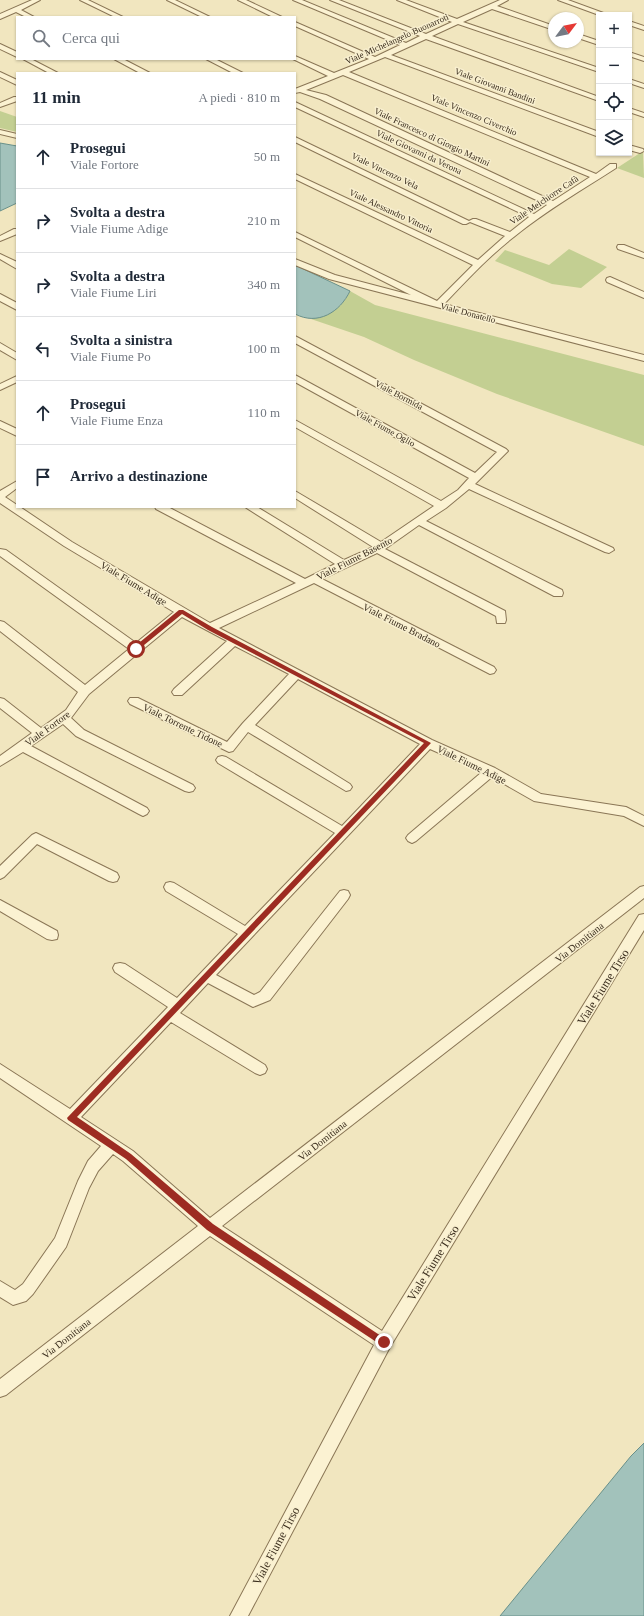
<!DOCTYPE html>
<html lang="it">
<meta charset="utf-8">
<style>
body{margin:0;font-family:Georgia,serif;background:#f2f2f3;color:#1f2937}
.controls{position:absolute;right:12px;top:12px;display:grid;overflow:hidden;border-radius:0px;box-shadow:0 1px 3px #0004}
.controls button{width:36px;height:36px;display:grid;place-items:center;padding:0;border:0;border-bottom:1px solid #e0e1e3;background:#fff;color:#1f2937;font:20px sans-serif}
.compass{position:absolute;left:548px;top:12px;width:36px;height:36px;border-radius:50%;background:#fff;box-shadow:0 1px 3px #0004;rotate:58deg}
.stop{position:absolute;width:12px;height:12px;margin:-9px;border:3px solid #9d2c22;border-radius:50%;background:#fff}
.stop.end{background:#9d2c22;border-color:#fff;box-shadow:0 1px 4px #0008}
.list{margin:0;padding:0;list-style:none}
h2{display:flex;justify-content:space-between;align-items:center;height:52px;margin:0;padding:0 16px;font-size:17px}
h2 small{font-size:13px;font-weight:400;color:#747a83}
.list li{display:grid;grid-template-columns:26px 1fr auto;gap:12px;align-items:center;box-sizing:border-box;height:64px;padding:0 16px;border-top:1px solid #e0e1e3}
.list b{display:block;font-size:15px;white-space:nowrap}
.list p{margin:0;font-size:13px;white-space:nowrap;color:#747a83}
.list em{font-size:13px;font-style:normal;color:#747a83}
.icon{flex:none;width:22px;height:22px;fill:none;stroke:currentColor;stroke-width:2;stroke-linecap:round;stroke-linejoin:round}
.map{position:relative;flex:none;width:644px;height:1616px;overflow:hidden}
.search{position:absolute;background:#fff;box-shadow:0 1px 3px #0004;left:16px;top:16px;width:280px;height:44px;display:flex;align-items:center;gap:10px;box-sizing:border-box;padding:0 14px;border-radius:0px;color:#747a83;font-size:15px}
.panel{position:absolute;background:#fff;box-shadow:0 1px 3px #0004;left:16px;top:72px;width:280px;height:436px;border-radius:0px}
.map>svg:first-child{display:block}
.green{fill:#c3cf92}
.water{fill:#a2c2bb;stroke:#69908a}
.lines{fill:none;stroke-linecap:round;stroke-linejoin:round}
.minor-casing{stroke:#8a7656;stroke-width:2}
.minor{fill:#fbf2d2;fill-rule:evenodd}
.route{fill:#9d2c22}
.labels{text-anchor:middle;stroke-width:3;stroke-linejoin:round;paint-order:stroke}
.far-street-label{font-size:9px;fill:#392c1c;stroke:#f8efcf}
.street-label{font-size:10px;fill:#392c1c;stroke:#f8efcf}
.near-street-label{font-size:12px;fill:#392c1c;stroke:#f8efcf}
</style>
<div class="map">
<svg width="644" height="1616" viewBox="0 0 644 1616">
<rect width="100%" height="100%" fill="#f1e6bf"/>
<g class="green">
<path d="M0,111L17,117V132L0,128Z"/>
<path d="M643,151L644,178L617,168Z"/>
<path d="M569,249L607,267L581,288L552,284L495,261L505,250L549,265Z"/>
<path d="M350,291L375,305L644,375V446L497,394L414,360L364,337L311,319C330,313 341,310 350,291Z"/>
</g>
<g class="water">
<path d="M0,143L17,146V203L0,211Z"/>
<path d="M295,265L350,291C340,312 318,326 295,314Z"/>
<path d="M644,1443V1616H500L631,1456Z"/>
</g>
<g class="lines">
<defs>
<g id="minor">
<path d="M32,0H40L21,10L34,17H26L16,12L0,19V14Z"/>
<path d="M80,0H88L123,17H115Z"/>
<path d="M167,0H175L210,17H202Z"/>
<path d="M238,0H246L282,17H273Z"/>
<path d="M293,0H302L406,43L420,36L330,0H339L426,34L452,22L397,0H406L457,19L500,0H508L497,6L554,26V30L492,9L463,22L599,68V72L458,24L432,36L599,97V101L426,39L391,55L599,132V137L385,57L349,72L596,174L610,164H616V168C582,190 547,210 515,236C489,256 467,280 444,304L644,355V361L329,279L295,265V259L335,275L411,295L295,237V232L437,301L473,265L295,179V174L478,260L505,236L470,222L466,224H463L295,142V137L469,221L473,219H476L510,232L529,217L295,107V102L534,214L547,205L320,99L300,92L295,93V89L328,76L293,59H295V56L334,73L369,59L295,26V22L375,57L400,45ZM343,75L590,177L553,201L326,95L306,90Z"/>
<path d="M558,0H568L609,15H599Z"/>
<path d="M629,21L644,26V30L629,25Z"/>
<path d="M578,34L599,41V45L578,38Z"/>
<path d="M0,44L17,52V57L0,49Z"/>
<path d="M629,52L644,57V61L629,56Z"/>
<path d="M23,59H31L58,73H49Z"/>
<path d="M114,59H123L150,73H140Z"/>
<path d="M206,59H215L243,73H233Z"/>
<path d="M0,72L17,80V85L0,77Z"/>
<path d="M629,79L644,84V88L629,83Z"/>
<path d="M14,97H17V101L0,107V103Z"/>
<path d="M629,108L644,113V117L629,112Z"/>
<path d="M0,130L17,134V138L0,134Z"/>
<path d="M629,145L643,149L644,151L640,153L629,150Z"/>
<path d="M14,229H17V234L0,241V236Z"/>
<path d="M618,245H624L644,253V258L618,249L617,247Z"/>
<path d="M0,254L17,262V269L0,259Z"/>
<path d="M610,277L644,292V298L607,282L606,280L607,278Z"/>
<path d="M0,294L17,303V310L0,301Z"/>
<path d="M295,336L506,449L508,451L475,484L613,548L614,550L609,553L605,552L469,489L446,508L426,521L562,590L563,593L562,596H554L419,525L385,549L505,611L506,620L505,623H497L496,616L377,553L322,579L494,667L496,670L494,673L490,674L314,583L219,628L432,740L495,768L541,794L626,807L644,816V826L624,816L534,801L492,777L416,841L412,843L408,841L406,838L408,835L482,772L430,749L216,975L254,995L260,992L340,891L344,890L348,891L350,895L348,899L270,1000L253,1007L208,983L180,1013L265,1065L267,1069L265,1073L260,1075L255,1073L171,1022L81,1117L133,1151L210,1218L640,887L644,886V898L222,1226L382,1331L639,915L644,914V930L390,1347L248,1616H230L374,1345L210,1236L6,1395L0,1397V1379L198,1226L123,1161L113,1154L98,1171L89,1188L66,1247L33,1294L26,1301L13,1305L0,1297V1281L15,1290L23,1284L55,1238L78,1181L88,1161L101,1146L0,1078V1064L70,1109L168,1007L115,972L113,968L115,964L120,963L125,964L177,998L238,934L166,891L164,887L166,883L170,882L174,883L245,926L335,833L218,763L216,760L218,757L222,756L226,757L342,826L420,744L298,679L255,725L350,784L352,787L350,790L346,791L248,732L233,751L229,752L130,704L128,701L130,698H138L227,742L243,723L289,674L235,646L182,695H174L172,692L174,689L227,641L182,617L89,694L71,718L84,730L193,785L195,788L193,791L189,792L185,791L76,736L63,724L31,746L147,808L149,811L147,814L143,816L139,814L23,752L0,766V756L32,733L0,708V698L4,699L41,728L66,710L78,692L0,631V621L4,622L85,685L129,649L0,556V549L6,550L136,643L174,612L64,546L0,503V491L17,481V488L5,497L17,505V507H20L72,542L210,623L296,583L156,509L155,507H168L305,579L335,564L245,507H257L344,560L373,547L295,498V491L381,542L434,506L295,427V420L441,501L458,490L469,478L295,382V375L475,473L497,452L295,343Z"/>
<path d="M0,343L17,353V360L0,350Z"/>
<path d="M17,376V382L0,390V384Z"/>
<path d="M0,421L17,429V436L0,428Z"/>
<path d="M36,833L117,873L119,877L117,881L113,882L109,881L37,844L4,877L0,879V866L32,835Z"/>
<path d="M0,900L57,931L58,935L57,939L52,940L47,939L0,911Z"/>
</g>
</defs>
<use href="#minor" class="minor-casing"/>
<use href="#minor" class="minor"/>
</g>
<path class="route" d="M179,610H183L212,627L431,743L77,1117L131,1154L213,1224L387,1340L389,1342L387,1345L384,1347L207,1230L126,1159L68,1120L67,1118L424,743L208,630L182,614L138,650H134V647Z"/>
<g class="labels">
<g class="far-street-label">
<text transform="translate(397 39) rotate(-24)" y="3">Viale Michelangelo Buonarroti</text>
<text transform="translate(495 86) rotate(21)" y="3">Viale Giovanni Bandini</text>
<text transform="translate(474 115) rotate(23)" y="3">Viale Vincenzo Civerchio</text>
<text transform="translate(432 137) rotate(25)" y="3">Viale Francesco di Giorgio Martini</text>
<text transform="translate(419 152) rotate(25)" y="3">Viale Giovanni da Verona</text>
<text transform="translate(385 171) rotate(26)" y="3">Viale Vincenzo Vela</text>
<text transform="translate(544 200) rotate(-34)" y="3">Viale Melchiorre Cafà</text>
<text transform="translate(391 211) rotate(25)" y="3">Viale Alessandro Vittoria</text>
<text transform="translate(468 313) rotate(15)" y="3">Viale Donatello</text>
<text transform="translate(399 395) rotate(28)" y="3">Viale Bormida</text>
<text transform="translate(385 428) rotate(29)" y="3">Viale Fiume Oglio</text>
</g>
<g class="street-label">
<text transform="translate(354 558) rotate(-27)" y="4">Viale Fiume Basento</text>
<text transform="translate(134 583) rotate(31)" y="4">Viale Fiume Adige</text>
<text transform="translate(402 625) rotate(27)" y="4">Viale Fiume Bradano</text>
<text transform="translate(183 725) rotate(26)" y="4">Viale Torrente Tidone</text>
<text transform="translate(47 728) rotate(-36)" y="4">Viale Fortore</text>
<text transform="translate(472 764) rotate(26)" y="4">Viale Fiume Adige</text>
<text transform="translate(579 942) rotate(-38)" y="4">Via Domitiana</text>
<text transform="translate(322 1140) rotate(-38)" y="4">Via Domitiana</text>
<text transform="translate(66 1338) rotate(-38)" y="4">Via Domitiana</text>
</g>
<g class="near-street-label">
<text transform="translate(603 987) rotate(-58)" y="4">Viale Fiume Tirso</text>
<text transform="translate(433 1263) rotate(-58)" y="4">Viale Fiume Tirso</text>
<text transform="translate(276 1546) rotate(-62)" y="4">Viale Fiume Tirso</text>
</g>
</g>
</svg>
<div class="controls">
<button>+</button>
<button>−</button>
<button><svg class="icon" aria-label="locate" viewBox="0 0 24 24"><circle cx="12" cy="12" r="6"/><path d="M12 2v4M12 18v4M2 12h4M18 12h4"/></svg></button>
<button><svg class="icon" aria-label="layers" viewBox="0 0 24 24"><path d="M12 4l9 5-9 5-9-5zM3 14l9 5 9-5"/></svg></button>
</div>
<svg class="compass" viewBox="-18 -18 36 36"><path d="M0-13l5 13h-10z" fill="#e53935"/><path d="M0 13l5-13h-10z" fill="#747a83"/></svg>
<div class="stop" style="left:136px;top:649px"></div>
<div class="stop end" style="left:384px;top:1342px"></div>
<div class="search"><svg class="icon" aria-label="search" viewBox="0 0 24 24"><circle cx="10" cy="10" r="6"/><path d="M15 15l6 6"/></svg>Cerca qui</div>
<section class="panel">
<h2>11 min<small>A piedi · 810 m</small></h2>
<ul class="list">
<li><svg class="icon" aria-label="ahead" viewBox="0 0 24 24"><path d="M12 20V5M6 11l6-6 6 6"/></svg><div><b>Prosegui</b><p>Viale Fortore</p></div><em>50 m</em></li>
<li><svg class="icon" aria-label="right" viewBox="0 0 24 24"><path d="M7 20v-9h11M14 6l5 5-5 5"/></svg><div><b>Svolta a destra</b><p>Viale Fiume Adige</p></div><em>210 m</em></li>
<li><svg class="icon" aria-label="right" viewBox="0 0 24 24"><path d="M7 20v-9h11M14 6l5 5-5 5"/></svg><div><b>Svolta a destra</b><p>Viale Fiume Liri</p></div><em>340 m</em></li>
<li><svg class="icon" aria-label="left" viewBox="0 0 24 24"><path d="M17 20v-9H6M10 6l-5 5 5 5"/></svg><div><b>Svolta a sinistra</b><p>Viale Fiume Po</p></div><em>100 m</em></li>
<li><svg class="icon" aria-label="ahead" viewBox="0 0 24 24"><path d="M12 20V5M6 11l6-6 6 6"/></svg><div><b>Prosegui</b><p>Viale Fiume Enza</p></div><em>110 m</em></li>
<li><svg class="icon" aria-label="arrive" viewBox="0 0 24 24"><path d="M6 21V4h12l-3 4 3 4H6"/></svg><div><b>Arrivo a destinazione</b></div></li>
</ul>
</section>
</div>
